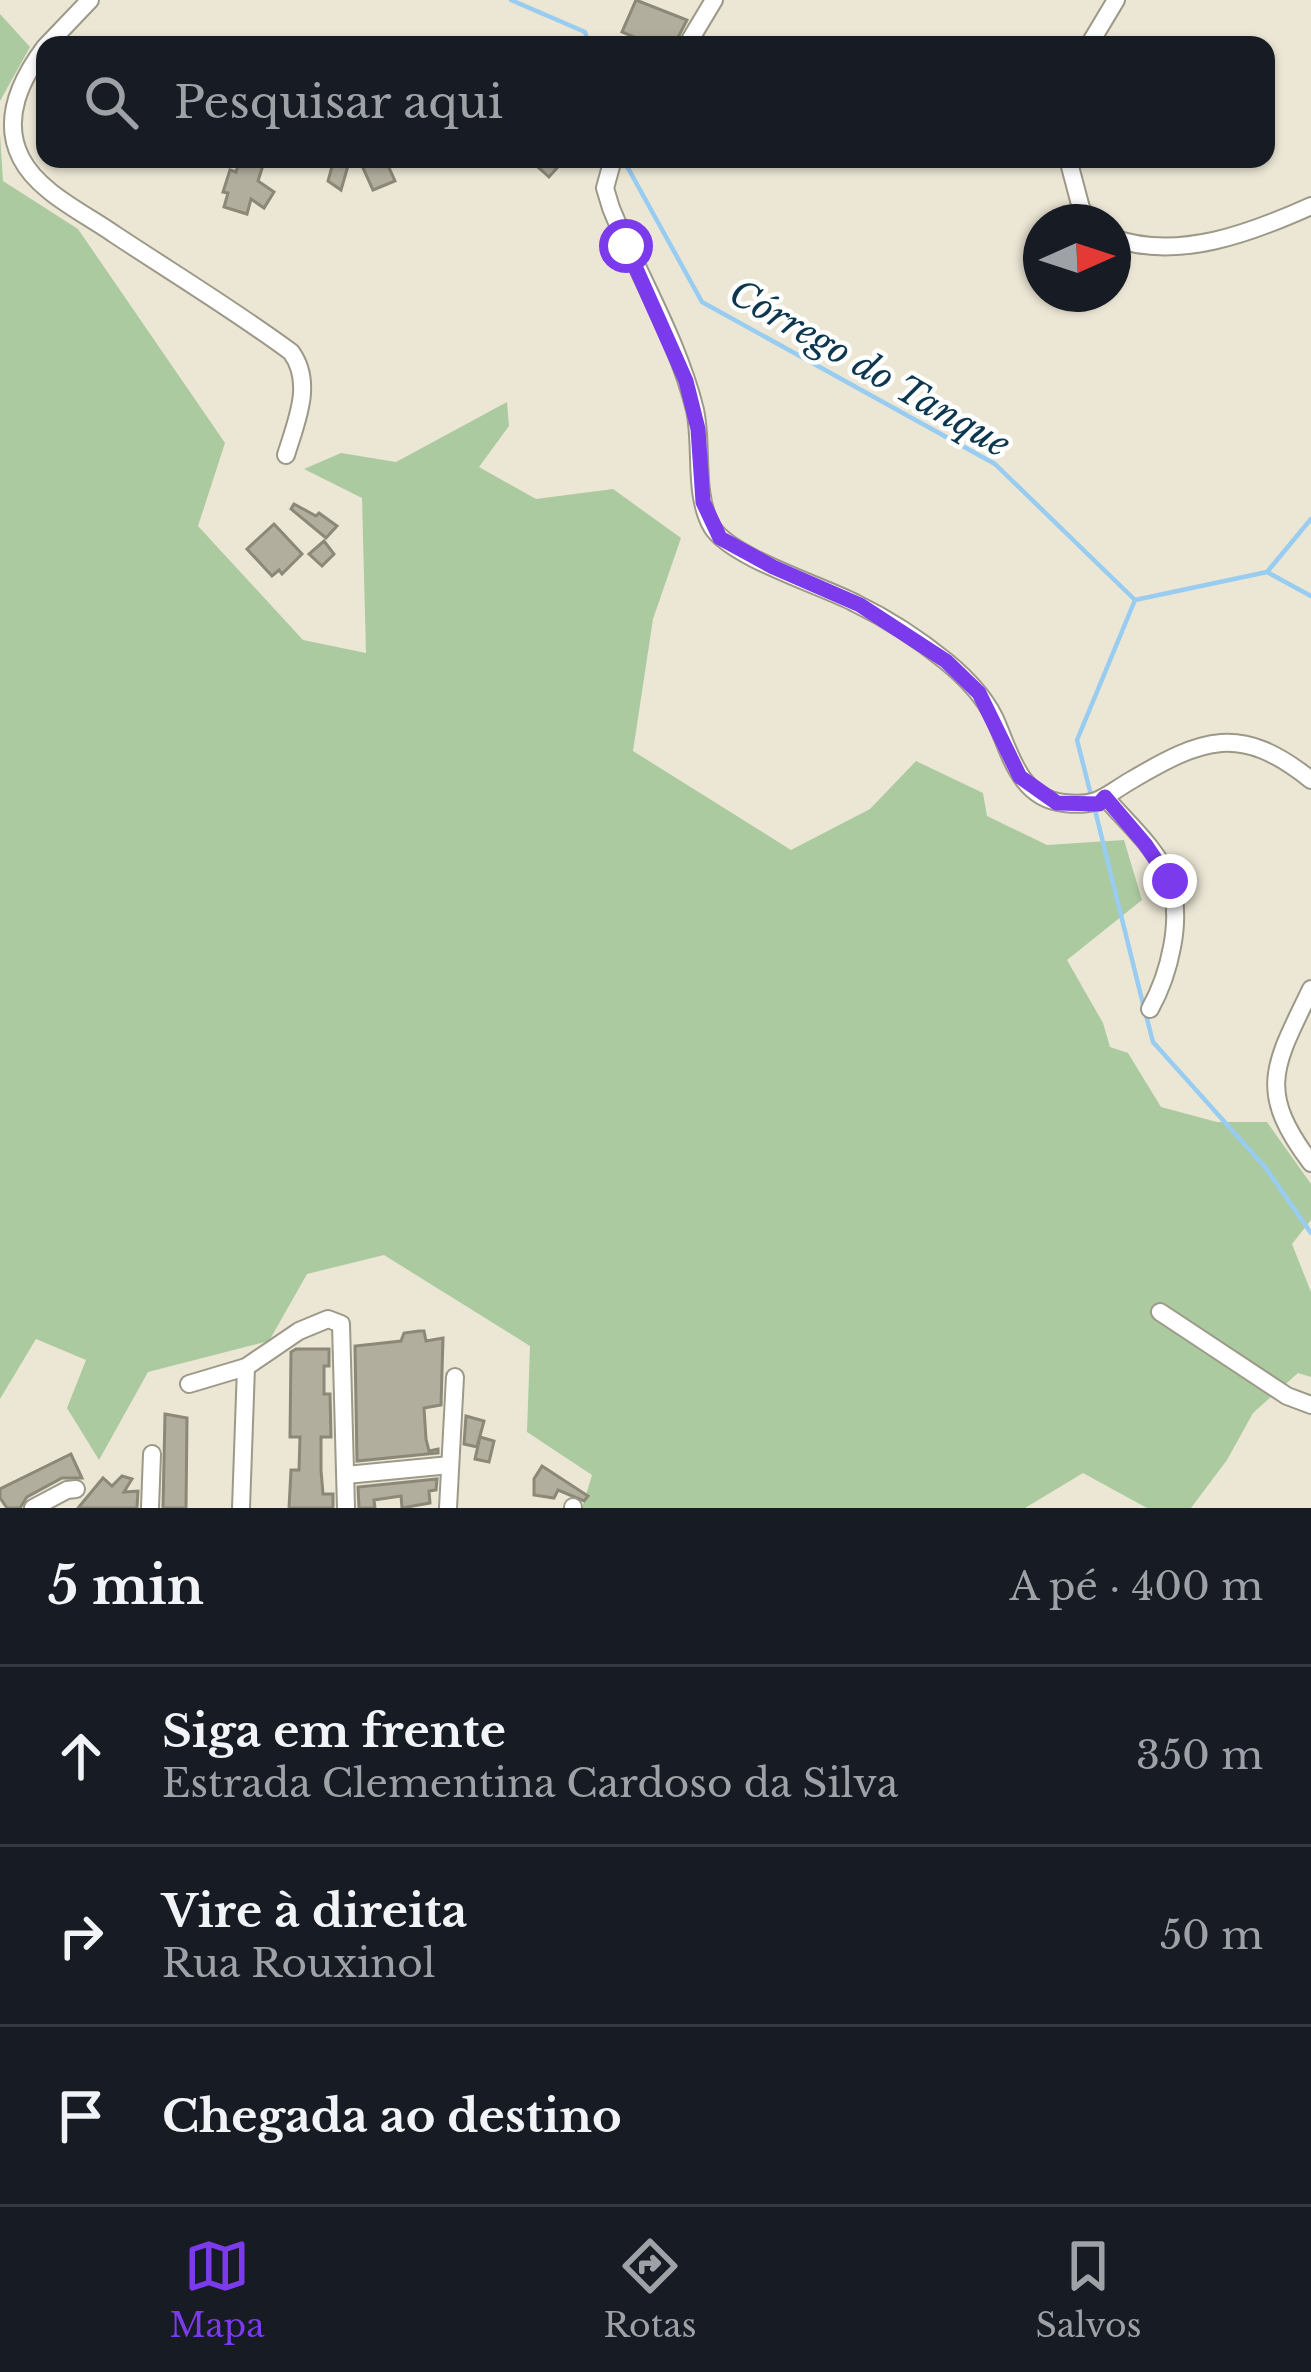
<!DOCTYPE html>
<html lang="pt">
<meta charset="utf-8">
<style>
body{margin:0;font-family:"Libre Baskerville",serif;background:#20242c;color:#f1f3f6}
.compass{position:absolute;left:1023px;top:204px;width:108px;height:108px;border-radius:50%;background:#171b24;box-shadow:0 3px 9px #0004;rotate:87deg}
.stop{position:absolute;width:36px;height:36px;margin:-27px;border:9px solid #7c3aed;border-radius:50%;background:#fff}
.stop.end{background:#7c3aed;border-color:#fff;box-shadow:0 3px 12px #0008}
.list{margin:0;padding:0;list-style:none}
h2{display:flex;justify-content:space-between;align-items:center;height:156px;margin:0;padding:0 48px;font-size:51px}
h2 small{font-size:39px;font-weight:400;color:#9ea1a6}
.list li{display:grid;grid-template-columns:78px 1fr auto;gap:36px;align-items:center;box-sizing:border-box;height:180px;padding:0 48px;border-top:3px solid #363941}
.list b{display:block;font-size:45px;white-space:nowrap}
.list p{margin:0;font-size:39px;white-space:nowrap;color:#9ea1a6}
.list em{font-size:39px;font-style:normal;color:#9ea1a6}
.icon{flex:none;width:66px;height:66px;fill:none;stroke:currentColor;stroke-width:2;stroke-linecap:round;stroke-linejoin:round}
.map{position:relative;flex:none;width:1311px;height:1508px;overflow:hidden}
.search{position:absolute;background:#171b24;box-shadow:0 3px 9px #0004;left:36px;right:36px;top:36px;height:132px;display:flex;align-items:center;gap:30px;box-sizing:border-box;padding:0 42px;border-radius:24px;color:#9ea1a6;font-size:45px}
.sheet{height:696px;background:#171b24}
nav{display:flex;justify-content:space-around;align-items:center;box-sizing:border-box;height:168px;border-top:3px solid #363941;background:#171b24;font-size:33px;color:#9ea1a6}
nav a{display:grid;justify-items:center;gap:6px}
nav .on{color:#7c3aed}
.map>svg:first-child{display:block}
.green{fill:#abcaa0}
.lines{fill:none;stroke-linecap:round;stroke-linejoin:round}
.stream{stroke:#98ccf0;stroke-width:4.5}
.building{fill:#b2ae9d;stroke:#8c8878;stroke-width:3}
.minor-casing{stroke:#9d9988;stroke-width:20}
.minor{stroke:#fff;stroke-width:16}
.route{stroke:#7c3aed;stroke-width:15}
.labels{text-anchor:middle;stroke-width:9;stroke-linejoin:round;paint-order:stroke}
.water-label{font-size:36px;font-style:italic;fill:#0d374f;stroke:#fff}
</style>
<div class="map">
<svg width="1311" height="1508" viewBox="0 0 1311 1508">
<rect width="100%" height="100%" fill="#ece7d5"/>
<g class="green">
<path d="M0,14L30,47L0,101Z"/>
<path d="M0,134L3,181L78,229L225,443L198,526L303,640L366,653L362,498L304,469L341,453L396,462L507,402L509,426L479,467L536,499L613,489L681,538L653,619L633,751L791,850L870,809L916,761L983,793L987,816L1047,845L1124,840L1142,900L1067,960L1103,1023L1110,1047L1128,1053L1161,1107L1217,1122H1267L1311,1184V1220L1292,1244L1311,1292V1377L1298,1373L1253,1413L1227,1460L1191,1508H1147L1083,1473L1025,1508H582L592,1475L527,1432L530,1346L384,1255L307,1274L269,1341L148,1372L99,1460L67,1408L86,1360L36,1339L0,1399Z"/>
</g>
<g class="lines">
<g class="stream">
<path d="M511,0L585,32L589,45"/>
<path d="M623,159L702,302L995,464L1135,600L1077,740L1091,795"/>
<path d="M1267,572L1311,519"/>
<path d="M1135,600L1267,572L1311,596"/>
<path d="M1094,806L1143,1004"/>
<path d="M1146,1015L1153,1042L1265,1167L1311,1233"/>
</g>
</g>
<g class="building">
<path d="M636,0L687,20L674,45H653L622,32Z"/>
<path d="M240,159H265L258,181L274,192L264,208L251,199L247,214L224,207L228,193L223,192L230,170L236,172Z"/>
<path d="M334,159H350L341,190L328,181Z"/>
<path d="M359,159H385L395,181L373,190Z"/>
<path d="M529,159H565L549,177Z"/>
<path d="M294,504L316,516L319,513L337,526L326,538L291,509Z"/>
<path d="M274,524L302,554L282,574L279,570L272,576L247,549Z"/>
<path d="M324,541L334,554L322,566L309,554Z"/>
<path d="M419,1331H424L426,1341L443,1338L441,1405L424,1408L426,1439L429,1451L438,1449V1453L357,1461L355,1346L401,1341L404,1333Z"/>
<path d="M296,1349H329V1366H324V1394H330L331,1437H321V1470L323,1494H333V1508H289L291,1470H299L300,1437H290L291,1352Z"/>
<path d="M165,1414L187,1418L186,1508H163Z"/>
<path d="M466,1416L484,1421L477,1447L464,1444Z"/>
<path d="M480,1437L494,1441L489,1462L475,1459Z"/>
<path d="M71,1454L82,1478H62L27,1497L20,1508H7L0,1498V1489Z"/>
<path d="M542,1466L588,1496L584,1501L558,1490L554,1498L534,1495V1479Z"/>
<path d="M122,1476L132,1479L124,1492L138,1491L137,1508H78L103,1478L112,1486Z"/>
<path d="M437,1479L436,1490L429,1491L430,1503L402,1508L401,1496L374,1500L375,1508H359L358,1487Z"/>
</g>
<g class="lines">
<defs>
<g id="minor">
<path d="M47,45L90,0"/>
<path d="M687,45L714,0"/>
<path d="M1089,45L1116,0"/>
<path d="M45,47C21,79 1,119 21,158C38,192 84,213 114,234C173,273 234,310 291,352C314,383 296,422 286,455"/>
<path d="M613,159L605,188L611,208C638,275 678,340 695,410C703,447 693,494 712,527C730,557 820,585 855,603C886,618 920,640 947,662C965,677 983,695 994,717C1010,751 1018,798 1064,803C1098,807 1103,797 1130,781C1203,738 1240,723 1311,780"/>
<path d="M1068,159L1081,208L1091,222"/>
<path d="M1113,238C1178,261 1251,233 1311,206"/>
<path d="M1105,797C1126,822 1158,849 1169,880C1184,918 1169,975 1150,1009"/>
<path d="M1311,989C1274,1066 1256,1090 1311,1163"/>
<path d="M1160,1312L1287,1396L1311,1405"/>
<path d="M246,1367L299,1331L328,1319L341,1324L346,1508"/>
<path d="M189,1384L246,1367L241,1508"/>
<path d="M346,1475L450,1465"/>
<path d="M33,1508L67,1490L76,1489"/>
<path d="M150,1508L152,1454"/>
<path d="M448,1508L455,1377"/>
<path d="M573,1508V1507"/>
</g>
</defs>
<use href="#minor" class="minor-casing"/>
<use href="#minor" class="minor"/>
</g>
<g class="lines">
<path class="route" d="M626,246L686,381L698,429L703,502L720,538L773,567L860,605L946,661L979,693L1020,777L1057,803L1099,804L1105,797L1145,844L1170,881"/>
</g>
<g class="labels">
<g class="water-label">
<text transform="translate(870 368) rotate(30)" y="13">Córrego do Tanque</text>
</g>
</g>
</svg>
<svg class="compass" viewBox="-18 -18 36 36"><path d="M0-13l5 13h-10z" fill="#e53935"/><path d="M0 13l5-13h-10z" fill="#9ea1a6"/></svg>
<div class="stop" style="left:626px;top:246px"></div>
<div class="stop end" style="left:1170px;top:881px"></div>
<div class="search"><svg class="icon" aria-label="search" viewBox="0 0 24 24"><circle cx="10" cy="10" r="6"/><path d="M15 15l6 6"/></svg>Pesquisar aqui</div>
</div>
<section class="sheet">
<h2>5 min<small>A pé · 400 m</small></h2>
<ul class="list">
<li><svg class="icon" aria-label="ahead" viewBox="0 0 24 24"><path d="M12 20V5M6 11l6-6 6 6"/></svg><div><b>Siga em frente</b><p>Estrada Clementina Cardoso da Silva</p></div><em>350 m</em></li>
<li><svg class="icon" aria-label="right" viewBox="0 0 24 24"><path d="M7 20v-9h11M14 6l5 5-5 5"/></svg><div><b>Vire à direita</b><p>Rua Rouxinol</p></div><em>50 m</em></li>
<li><svg class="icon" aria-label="arrive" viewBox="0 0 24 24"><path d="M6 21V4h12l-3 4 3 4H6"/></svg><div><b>Chegada ao destino</b></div></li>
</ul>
</section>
<nav>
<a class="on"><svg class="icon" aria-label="map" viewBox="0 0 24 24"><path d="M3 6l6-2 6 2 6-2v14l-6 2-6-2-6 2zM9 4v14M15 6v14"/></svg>Mapa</a>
<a><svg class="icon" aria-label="directions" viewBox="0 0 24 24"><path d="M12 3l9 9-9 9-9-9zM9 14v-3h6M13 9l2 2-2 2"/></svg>Rotas</a>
<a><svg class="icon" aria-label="saved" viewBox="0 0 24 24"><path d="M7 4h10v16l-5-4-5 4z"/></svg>Salvos</a>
</nav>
